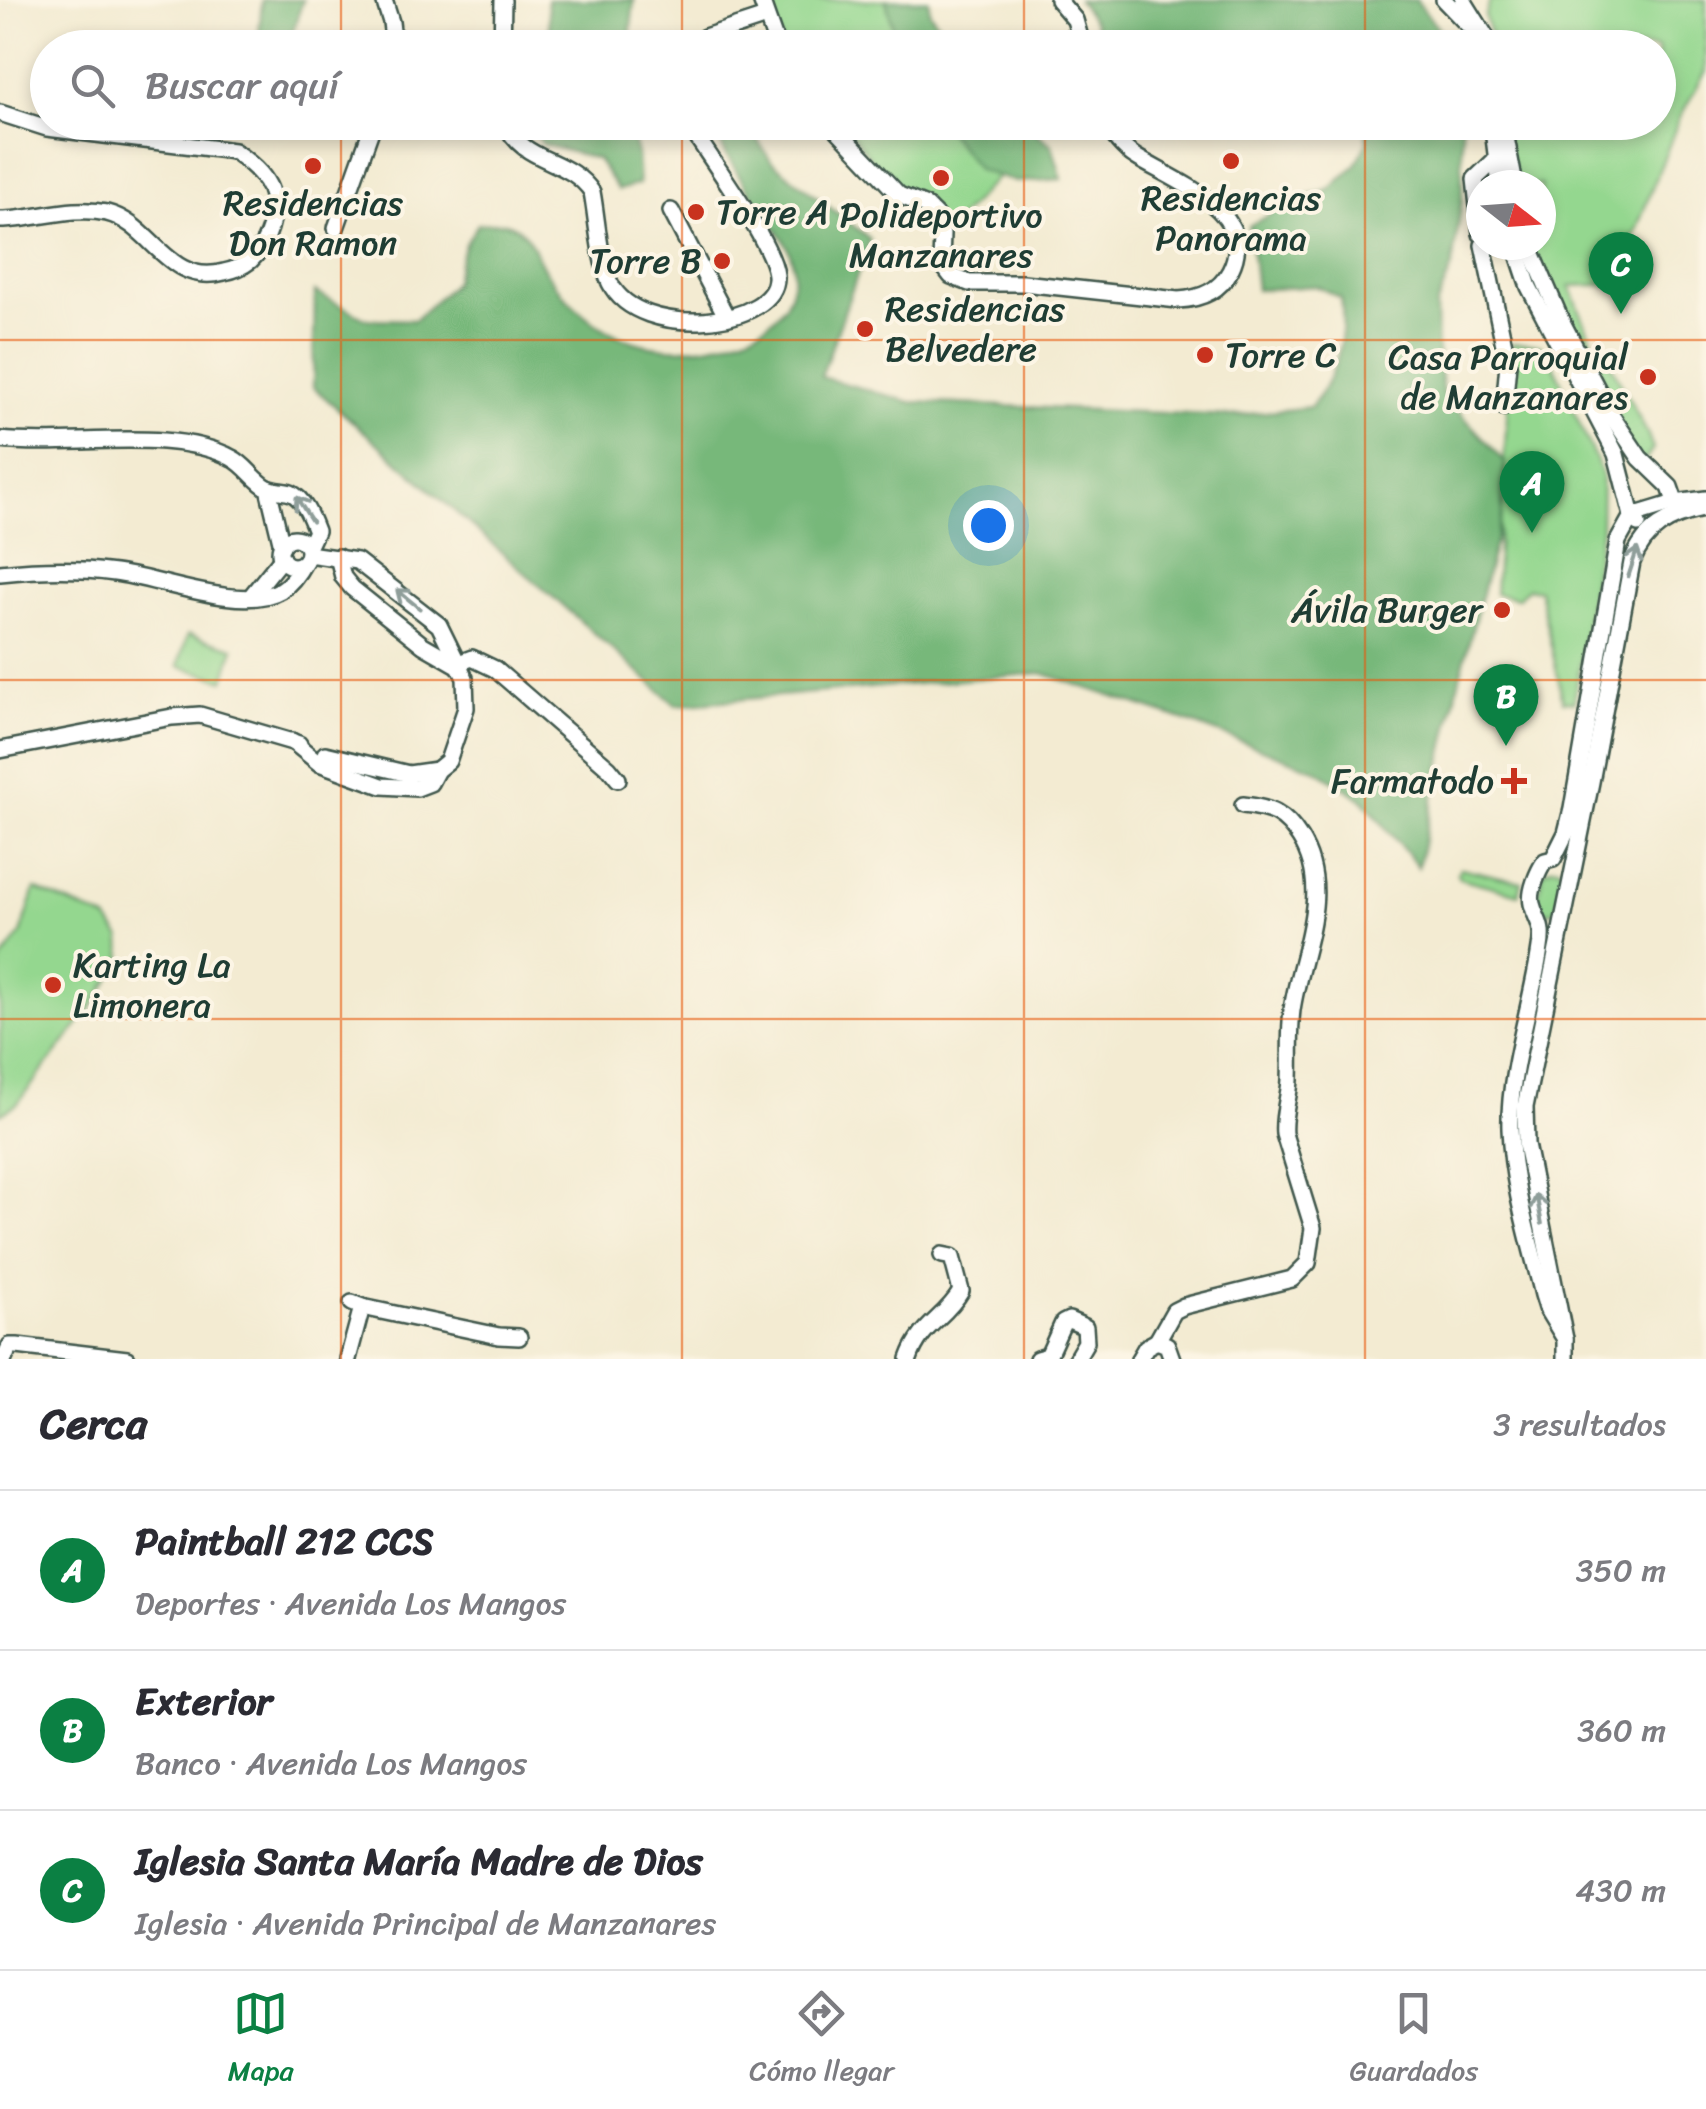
<!DOCTYPE html>
<html lang="es">
<meta charset="utf-8">
<style>
body{margin:0;font-family:Sriracha,sans-serif;background:#f2f2f3;color:#2b2b33}
.compass{position:absolute;left:1466px;top:170px;width:90px;height:90px;border-radius:50%;background:#fff;box-shadow:0 5px 15px #0003;rotate:107deg}
.you{position:absolute;left:988px;top:525px;width:35px;height:35px;margin:-25px;border:8px solid #fff;border-radius:50%;background:#1a73e8;box-shadow:0 0 0 15px #1a73e833}
.badge{display:grid;place-items:center;width:65px;height:65px;border-radius:50%;background:#0b8043;color:#fff;font-size:32px;font-weight:700}
.pin{position:absolute;translate:-50% -82px;filter:drop-shadow(0 2px 5px #0008)}
.pin::after{content:'';position:absolute;top:52px;width:35px;height:30px;background:inherit;clip-path:polygon(0 0,100% 0,50% 100%)}
.list{margin:0;padding:0;list-style:none}
h2{display:flex;justify-content:space-between;align-items:center;height:130px;margin:0;padding:0 40px;font-size:42px}
h2 small{font-size:32px;font-weight:400;color:#7c7c81}
.list li{display:grid;grid-template-columns:65px 1fr auto;gap:30px;align-items:center;box-sizing:border-box;height:160px;padding:0 40px;border-top:2px solid #e1e1e2}
.list b{display:block;font-size:38px;white-space:nowrap}
.list p{margin:0;font-size:32px;white-space:nowrap;color:#7c7c81}
.list em{font-size:32px;font-style:normal;color:#7c7c81}
.icon{flex:none;width:55px;height:55px;fill:none;stroke:currentColor;stroke-width:2;stroke-linecap:round;stroke-linejoin:round}
.map{position:relative;flex:none;width:1706px;height:1359px;overflow:hidden}
.search{position:absolute;background:#fff;box-shadow:0 5px 15px #0003;left:30px;right:30px;top:30px;height:110px;display:flex;align-items:center;gap:25px;box-sizing:border-box;padding:0 35px;border-radius:55px;color:#7c7c81;font-size:38px}
.sheet{height:610px;background:#fff}
nav{display:flex;justify-content:space-around;align-items:center;box-sizing:border-box;height:140px;border-top:2px solid #e1e1e2;background:#fff;font-size:28px;color:#7c7c81}
nav a{display:grid;justify-items:center;gap:5px}
nav .on{color:#0b8043}
.map>svg:first-child{display:block}
.green{fill:#94d78f;stroke:#5a8a62;stroke-width:2.5}
.forest{fill:#77b87a;stroke:#4b7a57;stroke-width:2.5}
.lines{fill:none;stroke-linecap:round;stroke-linejoin:round}
.minor-casing{stroke:#3f574c;stroke-width:20}
.minor{stroke:#fff;stroke-width:15}
.oneway{stroke:#8f9e9a}
.grid{fill:none;stroke:#e8590c;stroke-width:2.5;stroke-opacity:0.55}
.poi-dot{fill:#c8321e;stroke:#fcf5e5;stroke-width:4}
.labels{text-anchor:middle;stroke-width:8;stroke-linejoin:round;paint-order:stroke}
.poi-label{font-size:35px;fill:#1f3d34;stroke:#fcf5e5;text-anchor:start}
</style>
<div class="map">
<svg width="1706" height="1359" viewBox="0 0 1706 1359">
<rect width="100%" height="100%" fill="#fcf5e5"/>
<filter id="ink" filterUnits="userSpaceOnUse"><feTurbulence type="fractalNoise" baseFrequency=".01" numOctaves="2"/><feDisplacementMap in="SourceGraphic" scale="20" xChannelSelector="R" yChannelSelector="G"/><feConvolveMatrix kernelMatrix="1 2 1 2 8 2 1 2 1" color-interpolation-filters="sRGB"/></filter>
<filter id="wash" filterUnits="userSpaceOnUse"><feTurbulence type="fractalNoise" baseFrequency=".0048" numOctaves="4" result="noise"/><feDisplacementMap in="SourceGraphic" scale="40" xChannelSelector="R" yChannelSelector="G"/><feGaussianBlur stdDeviation="2.25" result="paint"/><feColorMatrix in="noise" values="0 0 0 0 0 0 0 0 0 0 0 0 0 0 0 0 0 1.4 0 .05"/><feComposite in="paint" operator="in"/></filter>
<g filter="url(#wash)">
<rect width="100%" height="100%" fill="#f3ebd2"/>
<g class="green">
<path d="M763,0H929V11L955,47H784Z"/>
<path d="M1490,0H1706V71L1679,119L1631,243L1645,283L1570,286L1592,341L1604,351L1648,435L1653,449L1645,461L1632,458L1529,245H1541V185H1513L1504,123L1658,122V48L1494,47L1485,17Z"/>
<path d="M843,123H1006L1013,160L946,231L926,207L899,195Z"/>
<path d="M1512,343L1540,345L1551,359L1602,475L1601,529L1574,702L1563,701L1539,590L1527,588L1518,598L1495,594Z"/>
<path d="M188,634L234,648L224,680L178,666Z"/>
<path d="M1552,867H1559L1564,876L1557,910L1546,913L1536,905L1543,871Z"/>
<path d="M1461,868L1522,882L1519,894L1459,878L1457,873Z"/>
<path d="M35,889L107,919L121,938L122,959L92,1007L17,1104L0,1114V962L21,934Z"/>
</g>
<g class="forest">
<path d="M262,0H303L288,47H258Z"/>
<path d="M547,0H634L629,47H547L550,36Z"/>
<path d="M886,0H929V11L953,47H898Z"/>
<path d="M1078,0H1416L1453,47H1104L1094,22Z"/>
<path d="M746,122L771,161L870,239L821,377L911,402L1231,416L1311,407C1336,375 1347,338 1341,298L1316,286L1256,290L1249,226L1298,199L1329,190L1355,166L1367,143L1365,123H1462V201L1452,267L1436,306L1437,348L1443,394L1505,462L1502,516L1460,677L1418,867L1362,799L1315,769L1189,722L1042,673L676,705L313,387L315,292L367,319L415,320L453,284L465,244L478,224C487,224 501,221 509,224C531,232 534,253 545,270C592,343 664,365 744,336C782,322 806,287 787,246C782,235 772,225 765,215C746,186 724,155 711,123Z"/>
<path d="M531,123H628L637,154L639,184L618,190L597,159L542,144Z"/>
<path d="M942,123H1023L1052,145L1062,179L1016,182L978,170Z"/>
</g>
</g>
<g filter="url(#ink)">
<g class="lines">
<defs>
<g id="minor">
<path d="M384,0L391,22L394,48"/>
<path d="M761,0L778,48"/>
<path d="M1058,0L1075,20L1083,48"/>
<path d="M1444,0L1471,28L1481,48"/>
<path d="M1463,0L1493,48"/>
<path d="M502,48L503,0"/>
<path d="M692,48L705,37L766,17"/>
<path d="M0,113L47,128L234,151C252,164 273,180 273,205C274,225 265,246 251,260C242,267 235,270 224,272C168,287 152,224 107,213C72,205 35,220 0,220"/>
<path d="M505,122C522,164 569,157 592,192C597,218 599,260 610,283C639,342 780,327 776,275C773,243 707,154 687,122"/>
<path d="M830,122L899,195L926,206L936,216L942,234L941,263L951,276L969,283H1023L1178,300C1200,299 1219,292 1230,271C1261,211 1170,179 1136,157C1123,149 1113,135 1104,122"/>
<path d="M1492,122L1500,185"/>
<path d="M1503,122L1515,185"/>
<path d="M671,211L726,316"/>
<path d="M336,228L374,122"/>
<path d="M1481,234L1475,179L1495,160L1508,157"/>
<path d="M1483,245L1508,364L1504,407"/>
<path d="M1515,245L1529,287L1616,454L1632,516L1638,524"/>
<path d="M1529,245L1561,320L1611,415L1640,458L1670,487L1678,510"/>
<path d="M0,440C68,448 172,426 232,458C246,465 255,481 268,488C274,491 284,491 291,493C304,499 311,518 316,531L308,548"/>
<path d="M268,488L282,546"/>
<circle cx="294" cy="552" r="14"/>
<path d="M338,557L343,577L352,588L423,645L456,664L472,658L495,669L609,768L618,779"/>
<path d="M0,573C38,569 78,568 115,573C158,578 243,613 281,590C292,583 299,572 305,561"/>
<path d="M252,595L282,558"/>
<path d="M292,741L319,763L382,786L417,788L430,783L437,770L448,761L466,708L465,678L439,625L357,561L308,554"/>
<path d="M0,750L172,717L200,715L299,744"/>
<path d="M325,754L409,774L437,770"/>
<path d="M362,1307L499,1336L519,1337"/>
<path d="M1565,1339L1548,1311L1543,1295C1530,1242 1512,1185 1510,1129C1508,1072 1532,1005 1540,948C1544,923 1537,923 1532,904C1529,892 1538,871 1545,861L1553,859L1566,833L1572,809L1618,541L1632,516L1675,503L1706,499"/>
<path d="M1157,1341L1174,1311L1184,1306L1292,1279L1308,1263L1313,1228L1284,1134C1282,1115 1289,1099 1290,1080C1291,1057 1289,1034 1292,1010C1300,953 1334,892 1300,838C1285,814 1271,808 1243,805"/>
<path d="M4,1359L10,1346H17L127,1359"/>
<path d="M348,1359L362,1307L352,1303"/>
<path d="M909,1359C921,1324 945,1319 961,1291L952,1257L942,1255"/>
<path d="M1037,1359L1048,1356L1063,1323L1069,1320L1085,1327L1086,1342L1076,1359"/>
<path d="M1139,1359L1146,1347L1157,1341L1167,1345L1172,1359"/>
<path d="M1565,1359V1339L1526,1144L1525,1107L1591,782L1632,562C1645,529 1669,516 1703,509"/>
</g>
</defs>
<use href="#minor" class="minor-casing"/>
<use href="#minor" class="minor"/>
</g>
<defs><path id="oneway-shaft" d="M-6 0H5M1.5-3L5.5 0L1.5 3" fill="none" stroke-width="1.6" stroke-linecap="round" stroke-linejoin="round" transform="scale(2.5)"/></defs>
<g class="oneway">
<use href="#oneway-shaft" transform="translate(304 509) rotate(-123)"/>
<use href="#oneway-shaft" transform="translate(1633 562) rotate(-72)"/>
<use href="#oneway-shaft" transform="translate(408 599) rotate(-141)"/>
<use href="#oneway-shaft" transform="translate(1539 1209) rotate(-101)"/>
</g>
</g>
<path class="grid" d="M341,0V48M682,0V48M1024,0V48M1365,0V48M341,122V1359M682,122V1359M1024,122V1359M1365,122V1359M0,340H1706M0,680H1706M0,1019H1706"/>
<g class="poi-dot">
<circle cx="1231" cy="161" r="10"/>
<circle cx="313" cy="166" r="10"/>
<circle cx="941" cy="178" r="10"/>
<circle cx="696" cy="212" r="10"/>
<circle cx="722" cy="261" r="10"/>
<circle cx="865" cy="329" r="10"/>
<circle cx="1205" cy="355" r="10"/>
<circle cx="1648" cy="377" r="10"/>
<circle cx="1502" cy="610" r="10"/>
<path d="M1509 766h10v10h10v10h-10v10h-10v-10h-10v-10h10z"/>
<circle cx="53" cy="985" r="10"/>
</g>
<g class="labels">
<g class="poi-label">
<text x="1231" y="210" text-anchor="middle">Residencias<tspan x="1231" dy="40">Panorama</tspan></text>
<text x="313" y="215" text-anchor="middle">Residencias<tspan x="313" dy="40">Don Ramon</tspan></text>
<text x="716" y="224">Torre A</text>
<text x="941" y="227" text-anchor="middle">Polideportivo<tspan x="941" dy="40">Manzanares</tspan></text>
<text x="702" y="273" text-anchor="end">Torre B</text>
<text x="885" y="321">Residencias<tspan x="885" dy="40">Belvedere</tspan></text>
<text x="1225" y="367">Torre C</text>
<text x="1628" y="369" text-anchor="end">Casa Parroquial<tspan x="1628" dy="40">de Manzanares</tspan></text>
<text x="1482" y="622" text-anchor="end">Ávila Burger</text>
<text x="1494" y="793" text-anchor="end">Farmatodo</text>
<text x="73" y="977">Karting La<tspan x="73" dy="40">Limonera</tspan></text>
</g>
</g>
</svg>
<svg class="compass" viewBox="-18 -18 36 36"><path d="M0-13l5 13h-10z" fill="#e53935"/><path d="M0 13l5-13h-10z" fill="#7c7c81"/></svg>
<div class="you"></div>
<div class="pin badge" style="left:1532px;top:533px">A</div>
<div class="pin badge" style="left:1506px;top:746px">B</div>
<div class="pin badge" style="left:1621px;top:314px">C</div>
<div class="search"><svg class="icon" aria-label="search" viewBox="0 0 24 24"><circle cx="10" cy="10" r="6"/><path d="M15 15l6 6"/></svg>Buscar aquí</div>
</div>
<section class="sheet">
<h2>Cerca<small>3 resultados</small></h2>
<ul class="list">
<li><span class="badge">A</span><div><b>Paintball 212 CCS</b><p>Deportes · Avenida Los Mangos</p></div><em>350 m</em></li>
<li><span class="badge">B</span><div><b>Exterior</b><p>Banco · Avenida Los Mangos</p></div><em>360 m</em></li>
<li><span class="badge">C</span><div><b>Iglesia Santa María Madre de Dios</b><p>Iglesia · Avenida Principal de Manzanares</p></div><em>430 m</em></li>
</ul>
</section>
<nav>
<a class="on"><svg class="icon" aria-label="map" viewBox="0 0 24 24"><path d="M3 6l6-2 6 2 6-2v14l-6 2-6-2-6 2zM9 4v14M15 6v14"/></svg>Mapa</a>
<a><svg class="icon" aria-label="directions" viewBox="0 0 24 24"><path d="M12 3l9 9-9 9-9-9zM9 14v-3h6M13 9l2 2-2 2"/></svg>Cómo llegar</a>
<a><svg class="icon" aria-label="saved" viewBox="0 0 24 24"><path d="M7 4h10v16l-5-4-5 4z"/></svg>Guardados</a>
</nav>
